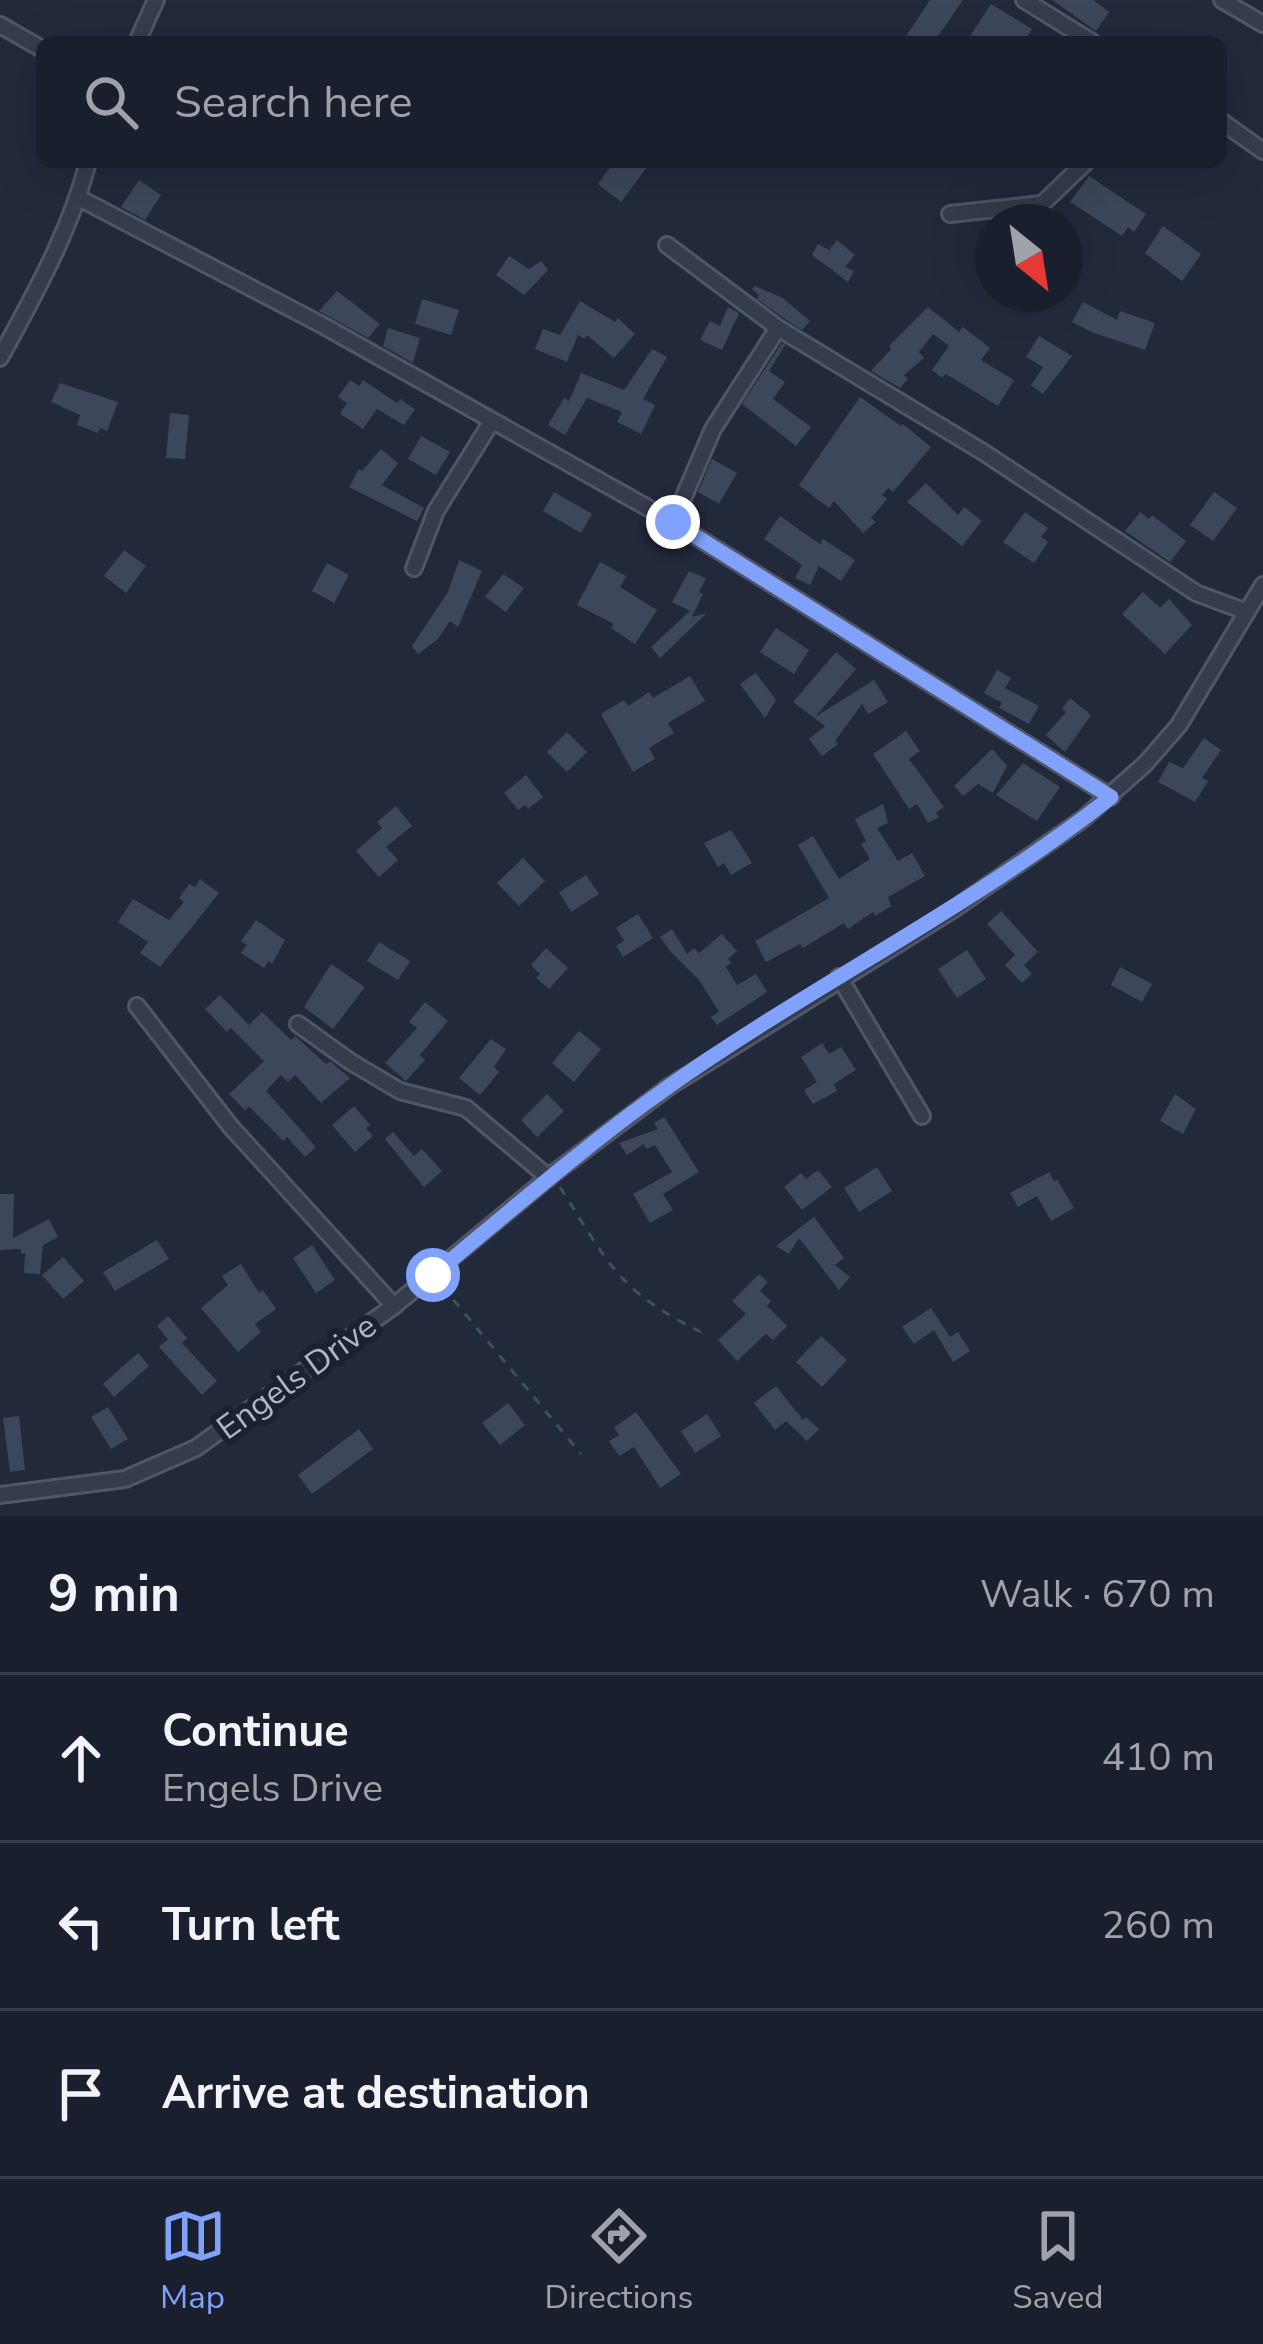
<!DOCTYPE html>
<meta charset="utf-8">
<style>
body{margin:0;font-family:"Nunito Sans",sans-serif;background:#222734;color:#f1f3f6}
.compass{position:absolute;left:975px;top:204px;width:108px;height:108px;border-radius:50%;background:#191f2c;box-shadow:0 12px 48px #0002;rotate:150deg}
.stop{position:absolute;width:36px;height:36px;margin:-27px;border:9px solid #80a2fc;border-radius:50%;background:#fff}
.stop.end{background:#80a2fc;border-color:#fff;box-shadow:0 3px 12px #0008}
.list{margin:0;padding:0;list-style:none}
h2{display:flex;justify-content:space-between;align-items:center;height:156px;margin:0;padding:0 48px;font-size:51px}
h2 small{font-size:39px;font-weight:400;color:#9fa2a9}
.list li{display:grid;grid-template-columns:78px 1fr auto;gap:36px;align-items:center;box-sizing:border-box;height:168px;padding:0 48px;border-top:3px solid #373d48}
.list b{display:block;font-size:45px;white-space:nowrap}
.list p{margin:0;font-size:39px;white-space:nowrap;color:#9fa2a9}
.list em{font-size:39px;font-style:normal;color:#9fa2a9}
.icon{flex:none;width:66px;height:66px;fill:none;stroke:currentColor;stroke-width:2;stroke-linecap:round;stroke-linejoin:round}
.map{position:relative;flex:none;width:1263px;height:1516px;overflow:hidden}
.search{position:absolute;background:#191f2c;box-shadow:0 12px 48px #0002;left:36px;right:36px;top:36px;height:132px;display:flex;align-items:center;gap:30px;box-sizing:border-box;padding:0 42px;border-radius:18px;color:#9fa2a9;font-size:45px}
.sheet{height:660px;background:#191f2c}
nav{display:flex;justify-content:space-around;align-items:center;box-sizing:border-box;height:168px;border-top:3px solid #373d48;background:#191f2c;font-size:33px;color:#9fa2a9}
nav a{display:grid;justify-items:center;gap:6px}
nav .on{color:#80a2fc}
.map>svg:first-child{display:block}
.building{fill:#3d475b}
.lines{fill:none;stroke-linecap:round;stroke-linejoin:round}
.minor-casing{stroke:#505666;stroke-width:20}
.path{stroke:#3e5256;stroke-width:3;stroke-dasharray:9 9;stroke-linecap:butt}
.minor{stroke:#353c4b;stroke-width:14}
.route{stroke:#80a2fc;stroke-width:15}
.labels{text-anchor:middle;stroke-width:12;stroke-linejoin:round;paint-order:stroke}
.street-label{font-size:33px;fill:#b0b6c7;stroke:#1a2130}
</style>
<div class="map">
<svg width="1263" height="1516" viewBox="0 0 1263 1516">
<rect width="100%" height="100%" fill="#21293b"/>
<g class="building">
<path d="M930,0H963L934,42H902Z"/>
<path d="M1052,0H1093L1109,12L1096,31Z"/>
<path d="M991,4L1032,29L1024,42H966Z"/>
<path d="M614,162H641L647,167L621,202L598,184Z"/>
<path d="M1089,176L1146,214L1134,232L1128,227L1122,236L1070,202Z"/>
<path d="M139,180L161,195L145,220L121,207Z"/>
<path d="M1163,226L1201,254L1182,281L1145,253Z"/>
<path d="M837,240L855,255L845,267L854,271L848,282L812,255L818,244L829,250Z"/>
<path d="M509,256L529,269L541,261L548,270L524,295L496,275Z"/>
<path d="M755,286L783,298L810,321L802,330L788,321L757,299L759,295L752,289Z"/>
<path d="M337,291L380,324L368,338L319,311Z"/>
<path d="M422,299L459,310L451,335L415,324Z"/>
<path d="M580,301L615,322L618,318L635,334L614,358L587,335L585,339L578,335L567,362L535,349L543,329L560,335Z"/>
<path d="M1083,302L1117,320L1120,311L1155,323L1145,350L1094,333L1072,322Z"/>
<path d="M728,307L739,313L722,350L700,340L710,321L720,326Z"/>
<path d="M928,307L959,332L963,327L990,348L981,360L1014,380L998,406L946,374L942,378L932,370L949,346L933,334L919,352L924,358L904,375L908,379L900,388L871,371L891,349L889,346Z"/>
<path d="M388,328L420,338L413,363L383,346Z"/>
<path d="M1039,336L1072,356L1043,394L1031,385L1043,367L1026,357Z"/>
<path d="M782,343L785,345L769,371L785,382L773,399L811,427L796,446L742,404Z"/>
<path d="M652,349L667,357L643,399L655,405L641,434L617,422L622,412L587,398L565,435L548,425L564,398L569,401L581,373L624,390Z"/>
<path d="M350,380L359,386L363,380L397,403L400,399L415,409L404,425L377,409L363,429L340,414L347,403L338,397Z"/>
<path d="M60,383L118,402L107,431L100,428L98,433L77,425L80,415L51,402Z"/>
<path d="M860,397L901,426L903,424L931,447L893,492L888,488L882,495L887,499L871,518L876,522L863,533L834,501L829,508L799,485Z"/>
<path d="M170,413L189,415L185,459L166,458Z"/>
<path d="M421,436L450,452L436,475L408,459Z"/>
<path d="M381,449L398,463L382,485L424,508L417,521L349,487L359,469L362,471Z"/>
<path d="M712,459L737,473L719,504L698,492Z"/>
<path d="M926,483L958,515L964,507L982,521L962,546L907,502Z"/>
<path d="M554,492L592,514L581,533L543,511Z"/>
<path d="M1214,492L1237,508L1213,541L1190,525Z"/>
<path d="M1025,512L1048,528L1041,537L1048,542L1034,563L1003,542Z"/>
<path d="M1140,512L1149,519L1152,515L1186,541L1170,562L1125,531Z"/>
<path d="M780,516L820,544L823,539L855,560L841,581L819,566L810,585L795,578L802,565L764,539Z"/>
<path d="M124,550L146,566L126,593L104,576Z"/>
<path d="M459,560L482,571L458,627L450,621L437,640L418,654L412,646L448,592Z"/>
<path d="M600,562L626,576L620,587L657,610L635,644L611,628L614,624L577,605Z"/>
<path d="M327,563L349,575L334,603L312,591Z"/>
<path d="M689,571L706,578L699,592L703,594L692,617L707,613L660,658L651,647L690,611L672,602Z"/>
<path d="M503,574L524,588L506,612L485,597Z"/>
<path d="M1143,592L1160,608L1169,599L1192,625L1165,654L1122,614Z"/>
<path d="M776,628L809,650L794,674L760,652Z"/>
<path d="M836,652L856,669L815,717L874,680L888,702L868,714L862,704L835,741L838,744L822,756L809,739L825,726L793,702Z"/>
<path d="M997,670L1011,678L1005,688L1039,706L1029,724L999,708L1002,703L984,693Z"/>
<path d="M756,673L776,700L765,718L740,684Z"/>
<path d="M690,676L705,701L668,723L674,733L649,748L655,759L633,772L601,714L624,700L628,706L649,692L653,698Z"/>
<path d="M1070,698L1091,715L1065,752L1046,735L1066,712L1062,709Z"/>
<path d="M906,731L920,751L909,759L944,807L936,813L939,817L928,823L917,804L909,809L873,754Z"/>
<path d="M567,732L587,752L567,772L547,752Z"/>
<path d="M1204,738L1221,750L1202,778L1208,781L1195,802L1158,782L1169,762L1183,768Z"/>
<path d="M992,749L1007,766L993,793L978,784L963,796L954,786Z"/>
<path d="M1023,763L1060,787L1037,821L996,795Z"/>
<path d="M526,775L543,797L528,809L525,805L518,810L504,793Z"/>
<path d="M883,804L888,823L877,828L898,861L912,853L925,876L888,897L891,906L875,916L873,912L848,929L844,923L803,948L800,944L766,962L755,941L829,898L798,845L813,836L839,879L870,859L861,844L866,841L855,819Z"/>
<path d="M396,806L412,826L386,847L398,860L379,877L356,851L382,828L377,822Z"/>
<path d="M731,830L752,863L731,875L724,863L718,867L704,843Z"/>
<path d="M523,858L545,881L519,906L497,883Z"/>
<path d="M586,875L599,894L571,912L559,892Z"/>
<path d="M200,879L219,893L160,967L140,953L148,942L118,922L133,899L169,920L184,902L179,898L189,884L195,887Z"/>
<path d="M1001,911L1038,952L1024,965L1032,974L1022,983L1005,965L1015,955L987,924Z"/>
<path d="M638,914L653,938L623,957L616,946L624,941L616,928Z"/>
<path d="M256,920L285,940L272,964L269,961L264,968L241,953L247,945L241,941Z"/>
<path d="M672,929L687,954L694,948L699,953L722,934L737,951L728,959L731,963L726,967L737,985L756,974L767,992L717,1025L711,1017L719,1012L699,980L670,951L660,937Z"/>
<path d="M379,942L410,961L398,980L367,961Z"/>
<path d="M546,948L568,968L549,989L536,978L540,974L531,965Z"/>
<path d="M967,950L986,979L957,998L938,969Z"/>
<path d="M331,964L365,987L333,1029L304,1007Z"/>
<path d="M1120,967L1152,984L1142,1002L1111,985Z"/>
<path d="M220,995L249,1025L262,1012L291,1040L295,1036L326,1064L330,1061L350,1078L321,1103L295,1075L288,1082L281,1075L266,1091L316,1147L305,1157L287,1137L283,1141L249,1106L245,1110L229,1094L264,1061L231,1028L227,1032L205,1009Z"/>
<path d="M425,1002L448,1021L420,1055L425,1060L406,1081L385,1063L417,1028L409,1022Z"/>
<path d="M579,1031L601,1049L574,1082L552,1063Z"/>
<path d="M491,1039L506,1049L494,1067L499,1072L480,1095L459,1078Z"/>
<path d="M822,1043L829,1054L841,1047L856,1070L834,1084L837,1091L813,1104L804,1090L817,1082L801,1057Z"/>
<path d="M547,1094L564,1111L537,1137L521,1120Z"/>
<path d="M1175,1094L1196,1109L1183,1134L1160,1121Z"/>
<path d="M354,1106L370,1125L366,1128L373,1136L355,1152L332,1125Z"/>
<path d="M664,1117L699,1172L663,1194L673,1210L650,1223L633,1194L672,1172L655,1145L646,1149L644,1144L627,1155L619,1143L658,1129L654,1123Z"/>
<path d="M393,1132L414,1156L422,1149L442,1171L424,1187L385,1139Z"/>
<path d="M877,1167L892,1191L859,1212L844,1188Z"/>
<path d="M818,1170L832,1187L802,1210L784,1187L801,1173L806,1179Z"/>
<path d="M1049,1172L1054,1181L1057,1179L1074,1208L1051,1221L1037,1196L1018,1207L1010,1193Z"/>
<path d="M0,1194H14L13,1238L49,1219L58,1237L43,1245L40,1274L24,1273L25,1253L21,1254V1249L0,1250Z"/>
<path d="M814,1217L844,1258L835,1265L850,1277L839,1290L799,1238L789,1254L776,1246Z"/>
<path d="M157,1240L169,1259L115,1291L103,1272Z"/>
<path d="M312,1245L335,1280L316,1293L293,1258Z"/>
<path d="M63,1257L84,1281L63,1299L42,1275Z"/>
<path d="M241,1264L259,1293L263,1290L276,1309L255,1324L261,1332L238,1352L201,1308L228,1285L222,1276Z"/>
<path d="M759,1274L768,1282L760,1291L771,1301L767,1306L787,1326L773,1340L766,1334L737,1361L718,1340L746,1314L732,1301Z"/>
<path d="M931,1308L950,1337L958,1332L970,1351L953,1362L934,1330L914,1344L902,1327Z"/>
<path d="M168,1316L187,1338L182,1343L217,1381L202,1395L159,1347L168,1339L157,1326Z"/>
<path d="M821,1336L847,1360L822,1387L796,1362Z"/>
<path d="M138,1353L149,1366L114,1397L103,1384Z"/>
<path d="M776,1386L803,1420L806,1417L819,1429L807,1441L786,1421L775,1430L754,1403Z"/>
<path d="M508,1403L525,1425L500,1445L482,1423Z"/>
<path d="M108,1407L128,1439L111,1449L91,1417Z"/>
<path d="M636,1412L681,1474L660,1488L634,1447L619,1456L609,1441L619,1435L614,1427Z"/>
<path d="M707,1414L721,1436L695,1453L681,1431Z"/>
<path d="M19,1416L25,1470L10,1472L3,1418Z"/>
<path d="M359,1429L373,1449L312,1494L298,1475Z"/>
</g>
<g class="lines">
<defs>
<g id="minor">
<path d="M1024,0L1092,42"/>
<path d="M1222,0L1263,24"/>
<path d="M0,25L42,49"/>
<path d="M137,42L156,0"/>
<path d="M1221,121L1263,151"/>
<path d="M79,198L322,325L673,522L1111,797"/>
<path d="M950,214L1042,204L1086,162"/>
<path d="M667,245L778,328L983,452L1196,593L1247,612"/>
<path d="M0,358C34,295 70,232 88,162"/>
<path d="M673,522L713,429L778,328"/>
<path d="M414,568L436,511L492,421"/>
<path d="M839,977L922,1116"/>
<path d="M137,1006L231,1127L394,1306"/>
<path d="M298,1024L351,1062L400,1091L466,1108L549,1178"/>
<path d="M0,1495L125,1479L196,1448L394,1306L554,1173L670,1086L954,909L1083,819L1145,764L1179,725L1263,585"/>
</g>
</defs>
<use href="#minor" class="minor-casing"/>
<g class="path">
<path d="M560,1187C608,1262 617,1291 701,1332"/>
<path d="M442,1286L581,1454"/>
</g>
<use href="#minor" class="minor"/>
</g>
<g class="lines">
<path class="route" d="M433,1275C510,1211 586,1145 668,1087C812,985 972,907 1111,797L673,522"/>
</g>
<g class="labels">
<g class="street-label">
<text transform="translate(296 1376) rotate(-36)" y="12">Engels Drive</text>
</g>
</g>
</svg>
<svg class="compass" viewBox="-18 -18 36 36"><path d="M0-13l5 13h-10z" fill="#e53935"/><path d="M0 13l5-13h-10z" fill="#9fa2a9"/></svg>
<div class="stop" style="left:433px;top:1275px"></div>
<div class="stop end" style="left:673px;top:522px"></div>
<div class="search"><svg class="icon" aria-label="search" viewBox="0 0 24 24"><circle cx="10" cy="10" r="6"/><path d="M15 15l6 6"/></svg>Search here</div>
</div>
<section class="sheet">
<h2>9 min<small>Walk · 670 m</small></h2>
<ul class="list">
<li><svg class="icon" aria-label="ahead" viewBox="0 0 24 24"><path d="M12 20V5M6 11l6-6 6 6"/></svg><div><b>Continue</b><p>Engels Drive</p></div><em>410 m</em></li>
<li><svg class="icon" aria-label="left" viewBox="0 0 24 24"><path d="M17 20v-9H6M10 6l-5 5 5 5"/></svg><div><b>Turn left</b></div><em>260 m</em></li>
<li><svg class="icon" aria-label="arrive" viewBox="0 0 24 24"><path d="M6 21V4h12l-3 4 3 4H6"/></svg><div><b>Arrive at destination</b></div></li>
</ul>
</section>
<nav>
<a class="on"><svg class="icon" aria-label="map" viewBox="0 0 24 24"><path d="M3 6l6-2 6 2 6-2v14l-6 2-6-2-6 2zM9 4v14M15 6v14"/></svg>Map</a>
<a><svg class="icon" aria-label="directions" viewBox="0 0 24 24"><path d="M12 3l9 9-9 9-9-9zM9 14v-3h6M13 9l2 2-2 2"/></svg>Directions</a>
<a><svg class="icon" aria-label="saved" viewBox="0 0 24 24"><path d="M7 4h10v16l-5-4-5 4z"/></svg>Saved</a>
</nav>
